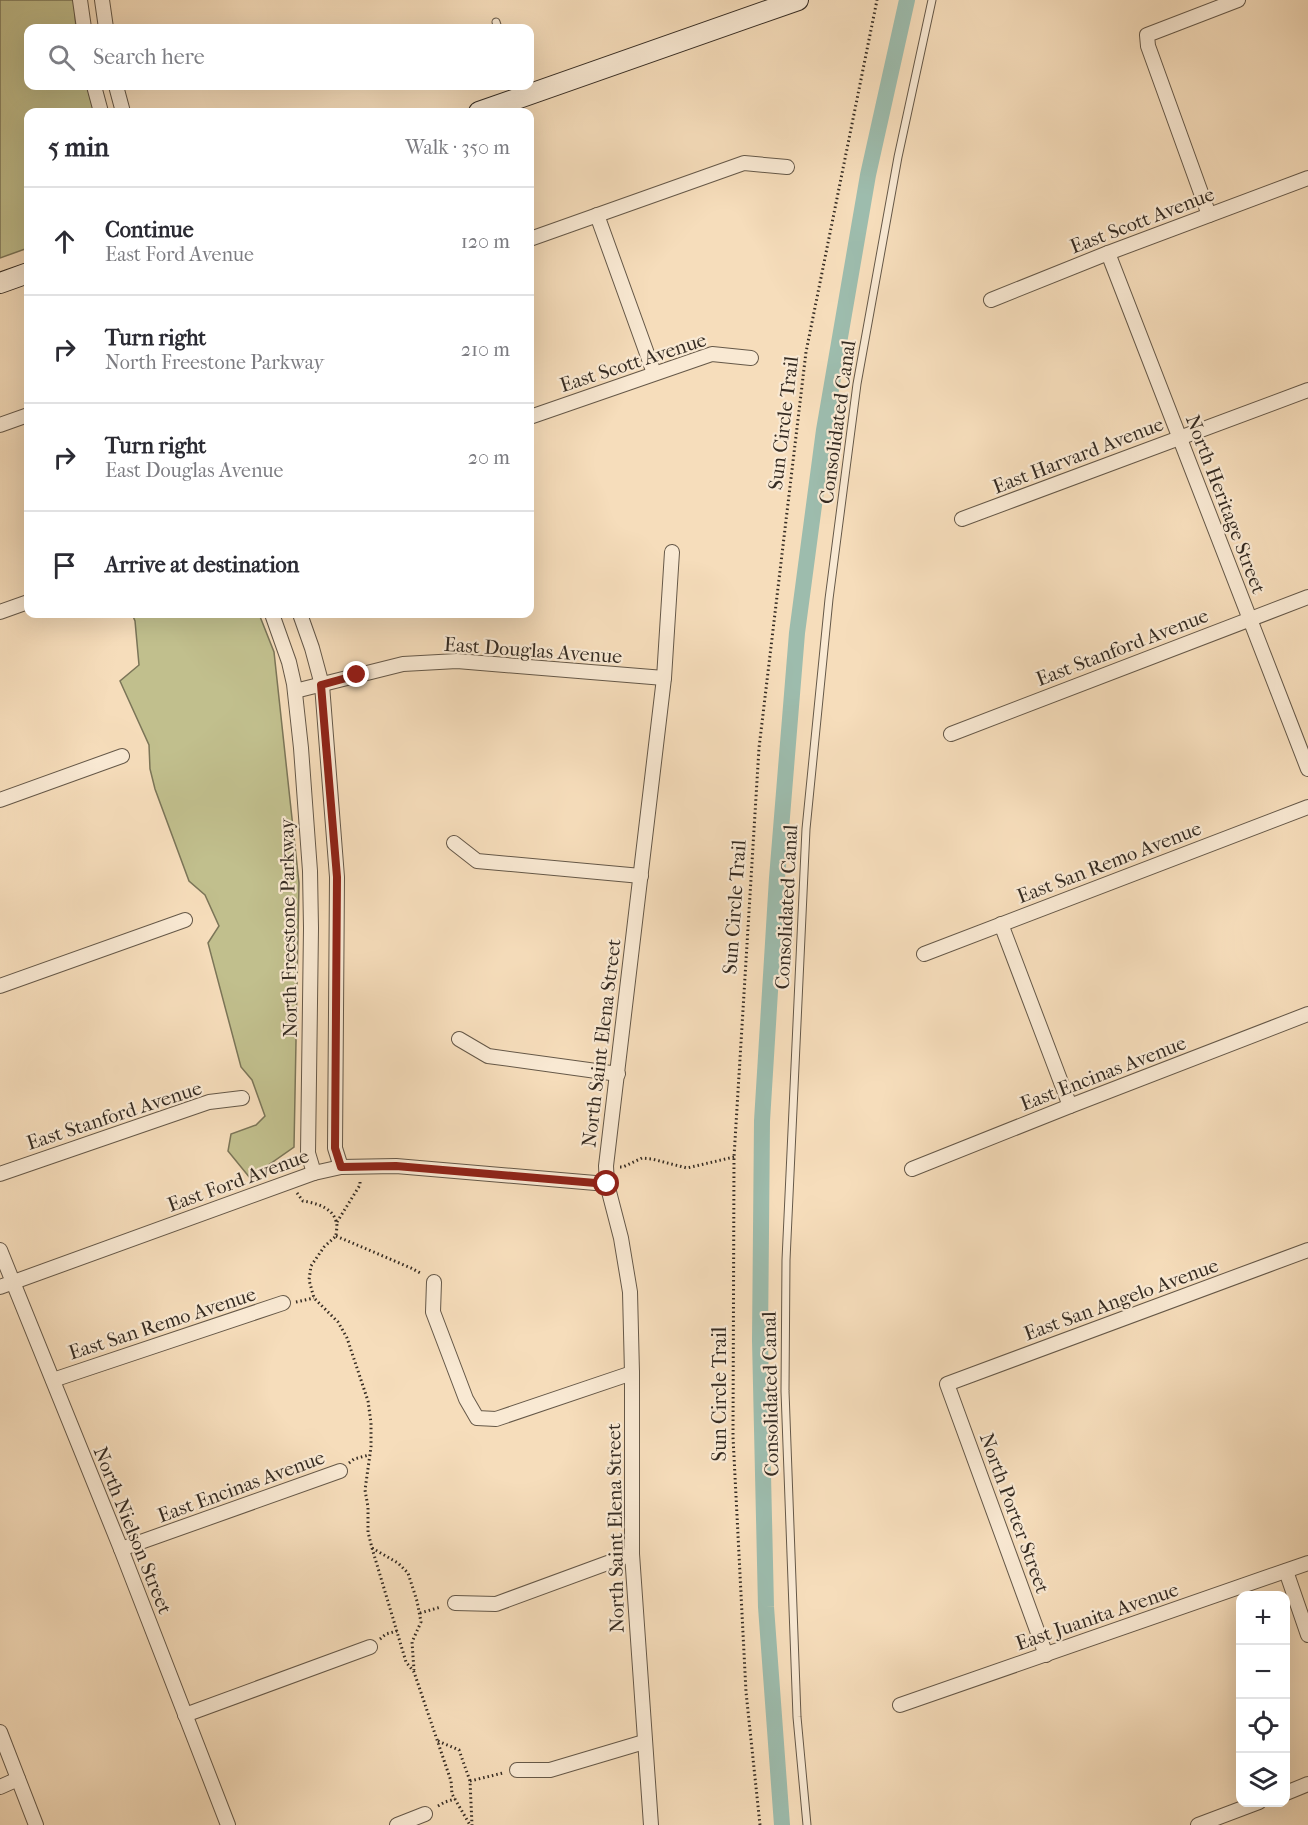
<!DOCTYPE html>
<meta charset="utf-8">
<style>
body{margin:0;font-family:"IM FELL French Canon",serif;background:#f2f2f3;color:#2b2b33}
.controls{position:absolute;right:18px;bottom:18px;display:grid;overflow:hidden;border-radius:12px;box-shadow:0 6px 24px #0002}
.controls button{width:54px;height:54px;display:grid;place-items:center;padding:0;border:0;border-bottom:2px solid #e1e1e2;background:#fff;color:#2b2b33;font:30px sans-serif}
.stop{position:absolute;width:18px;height:18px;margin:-14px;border:4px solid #8f2418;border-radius:50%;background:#fff}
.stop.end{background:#8f2418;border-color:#fff;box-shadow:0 2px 6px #0008}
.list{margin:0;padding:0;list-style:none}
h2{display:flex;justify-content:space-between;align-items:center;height:78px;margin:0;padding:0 24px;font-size:26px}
h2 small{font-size:20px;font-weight:400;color:#7c7c81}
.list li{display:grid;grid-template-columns:39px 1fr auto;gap:18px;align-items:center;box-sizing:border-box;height:108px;padding:0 24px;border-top:2px solid #e1e1e2}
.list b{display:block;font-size:22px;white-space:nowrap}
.list p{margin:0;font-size:20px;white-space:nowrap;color:#7c7c81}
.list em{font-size:20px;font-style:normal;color:#7c7c81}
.icon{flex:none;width:33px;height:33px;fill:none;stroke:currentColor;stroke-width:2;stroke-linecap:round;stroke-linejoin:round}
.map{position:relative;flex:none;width:1308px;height:1825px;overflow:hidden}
.search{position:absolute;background:#fff;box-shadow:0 6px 24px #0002;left:24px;top:24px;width:510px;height:66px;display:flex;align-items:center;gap:15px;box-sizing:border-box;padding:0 21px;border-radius:12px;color:#7c7c81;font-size:22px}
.panel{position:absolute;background:#fff;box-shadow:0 6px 24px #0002;left:24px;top:108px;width:510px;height:510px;border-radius:12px}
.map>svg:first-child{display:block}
.green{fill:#c1bf8d;stroke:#7b7558;stroke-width:1.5}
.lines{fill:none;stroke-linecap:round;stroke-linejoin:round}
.canal{stroke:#9dbcad;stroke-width:16}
.lane-casing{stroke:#655848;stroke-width:9}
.street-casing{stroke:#655848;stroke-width:16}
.secondary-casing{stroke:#352b22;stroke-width:22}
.path{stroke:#352b22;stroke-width:3;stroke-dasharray:1.5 3;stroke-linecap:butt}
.lane{stroke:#f9e9d3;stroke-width:7}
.street{stroke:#f9e9d3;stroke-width:14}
.secondary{stroke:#f9e9d3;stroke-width:20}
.route{stroke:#8f2418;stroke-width:8}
.labels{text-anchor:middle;stroke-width:4.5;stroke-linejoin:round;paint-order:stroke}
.street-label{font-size:20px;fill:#352b22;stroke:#f9e9d3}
</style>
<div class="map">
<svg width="1308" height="1825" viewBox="0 0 1308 1825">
<rect width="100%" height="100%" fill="#f6ddbb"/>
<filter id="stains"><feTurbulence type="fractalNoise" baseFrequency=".00333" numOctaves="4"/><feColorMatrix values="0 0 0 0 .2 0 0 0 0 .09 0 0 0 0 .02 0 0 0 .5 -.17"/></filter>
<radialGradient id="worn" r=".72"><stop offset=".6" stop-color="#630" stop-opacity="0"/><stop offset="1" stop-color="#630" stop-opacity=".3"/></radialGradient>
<g class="green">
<path d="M0,0H74L76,28H28V86H87L94,112H28V248L0,258Z"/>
<path d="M132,614H259L274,652L299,883L294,1147L250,1178L228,1151L231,1134L256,1125L265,1116L252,1080L241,1067L208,943L219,926L205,895L189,881L155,789L150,769L149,745L120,681L139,665L135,621Z"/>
</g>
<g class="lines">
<path class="canal" d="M782,1825L766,1607L760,1340L762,1121L777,878L797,633L824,430L868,175L907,0"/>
<defs>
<g id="lane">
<path d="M496,22L498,28"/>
<path d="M807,1825L797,1717L785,1391L786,1260L806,829L829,599L857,384L898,157L932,0"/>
</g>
<g id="street">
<path d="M80,0L84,28"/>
<path d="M102,0L106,28"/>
<path d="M94,86L101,112"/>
<path d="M116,86L123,112"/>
<path d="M597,215L654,373"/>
<path d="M1209,215L1148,46L1147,35L1238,0"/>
<path d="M530,239L744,163L787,167"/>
<path d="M1108,253L1308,769"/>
<path d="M991,300L1108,253L1308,178"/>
<path d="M530,417L712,354L751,358"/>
<path d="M0,425L28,415"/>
<path d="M962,519L1308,390"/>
<path d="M0,612L28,602"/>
<path d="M272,614L289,662L294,684L301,748L310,871L311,928L308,1153L314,1173"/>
<path d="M300,614L312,648L322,685L337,877L335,1148L341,1167"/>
<path d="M295,691L403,664L457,661L664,678"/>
<path d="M951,734L1308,597"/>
<path d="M0,800L122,756"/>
<path d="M454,843L477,861L641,876"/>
<path d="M1001,924L1070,1106"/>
<path d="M924,954L1308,807"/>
<path d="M0,986L185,920"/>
<path d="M459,1039L488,1056L618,1074"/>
<path d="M912,1169L1070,1106L1308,1014"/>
<path d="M0,1174L209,1102L242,1098"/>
<path d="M0,1250L121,1549L228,1825"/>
<path d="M434,1282L433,1312L466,1399L477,1418L496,1419L632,1373"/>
<path d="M0,1287L314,1173L341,1167L396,1166L607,1184"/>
<path d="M53,1380L283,1303"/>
<path d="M121,1549L340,1471"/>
<path d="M1286,1571L1308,1635"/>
<path d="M455,1603L496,1604L632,1554"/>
<path d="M1046,1655L947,1384L1308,1250"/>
<path d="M900,1705L1308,1563"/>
<path d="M185,1715L370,1647"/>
<path d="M0,1732L36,1825"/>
<path d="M517,1770H550L644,1742"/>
<path d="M0,1787L18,1779"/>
<path d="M1286,1793L1308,1784"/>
<path d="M397,1825L425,1814"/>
<path d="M651,1825L632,1554V1373L630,1292L621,1238L607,1184L606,1166L664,678L672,552"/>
<path d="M1198,1825L1259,1802"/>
</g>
<g id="secondary">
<path d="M479,112L798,0"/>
<path d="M0,283L28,273"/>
</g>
</defs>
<use href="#lane" class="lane-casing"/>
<use href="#street" class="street-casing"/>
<use href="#secondary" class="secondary-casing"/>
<g class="path">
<path d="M620,1167H623L642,1158L652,1159L687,1168L734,1157"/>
<path d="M297,1193L303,1201C315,1203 332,1207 336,1221C338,1225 336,1232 336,1236L324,1247L311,1266L309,1280L314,1298L338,1322L347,1338L368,1401L371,1423V1447L365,1490L368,1507V1532L372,1548L406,1662L414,1672L451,1781L452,1794L470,1825"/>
<path d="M337,1222L360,1185V1179"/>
<path d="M336,1236L411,1268L422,1274"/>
<path d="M296,1302L314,1298"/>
<path d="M349,1463L354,1459L369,1455"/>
<path d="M372,1548L398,1563L408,1573L417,1601L421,1622L412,1642L414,1670"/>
<path d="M420,1613L441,1607"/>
<path d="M380,1639L386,1634L397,1631"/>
<path d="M438,1741L459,1750L470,1781L472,1825"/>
<path d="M470,1781L503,1773"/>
<path d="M438,1806L445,1802L455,1799"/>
<path d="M760,1825L746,1692L733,1437L734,1157L759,748L806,352L877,0"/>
</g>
<use href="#lane" class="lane"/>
<use href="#street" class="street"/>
<use href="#secondary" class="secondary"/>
</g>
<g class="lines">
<path class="route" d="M357,675L321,685L337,877L335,1148L341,1167L396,1166L607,1184"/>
</g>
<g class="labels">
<g class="street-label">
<text transform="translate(1142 220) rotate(-21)" y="7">East Scott Avenue</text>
<text transform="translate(633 362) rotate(-18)" y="7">East Scott Avenue</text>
<text transform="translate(837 422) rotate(-82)" y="7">Consolidated Canal</text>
<text transform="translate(783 423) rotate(-83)" y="7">Sun Circle Trail</text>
<text transform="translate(1078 455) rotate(-21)" y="7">East Harvard Avenue</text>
<text transform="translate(1226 504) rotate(69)" y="7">North Heritage Street</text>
<text transform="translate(1122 647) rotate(-21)" y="7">East Stanford Avenue</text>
<text transform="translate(533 650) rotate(4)" y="7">East Douglas Avenue</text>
<text transform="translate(1109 862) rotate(-21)" y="7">East San Remo Avenue</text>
<text transform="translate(734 907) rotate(-86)" y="7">Sun Circle Trail</text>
<text transform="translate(786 907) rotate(-87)" y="7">Consolidated Canal</text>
<text transform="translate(288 928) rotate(-91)" y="7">North Freestone Parkway</text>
<text transform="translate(601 1043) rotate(-83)" y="7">North Saint Elena Street</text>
<text transform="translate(1103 1073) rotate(-21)" y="7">East Encinas Avenue</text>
<text transform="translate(114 1115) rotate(-18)" y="7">East Stanford Avenue</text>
<text transform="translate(238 1180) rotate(-20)" y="7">East Ford Avenue</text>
<text transform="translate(1121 1299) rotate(-20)" y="7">East San Angelo Avenue</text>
<text transform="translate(162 1323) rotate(-18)" y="7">East San Remo Avenue</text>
<text transform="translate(719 1394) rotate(-90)" y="7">Sun Circle Trail</text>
<text transform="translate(770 1394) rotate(-91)" y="7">Consolidated Canal</text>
<text transform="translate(241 1486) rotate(-20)" y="7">East Encinas Avenue</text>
<text transform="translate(1015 1513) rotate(70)" y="7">North Porter Street</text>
<text transform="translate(615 1528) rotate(-91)" y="7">North Saint Elena Street</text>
<text transform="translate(133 1530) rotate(68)" y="7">North Nielson Street</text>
<text transform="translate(1097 1616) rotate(-19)" y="7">East Juanita Avenue</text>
</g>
</g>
<rect width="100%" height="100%" filter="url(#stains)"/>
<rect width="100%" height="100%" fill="url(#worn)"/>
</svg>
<div class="controls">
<button>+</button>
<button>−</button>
<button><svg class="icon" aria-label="locate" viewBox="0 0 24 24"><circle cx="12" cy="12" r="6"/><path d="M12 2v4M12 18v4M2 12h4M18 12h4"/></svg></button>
<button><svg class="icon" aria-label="layers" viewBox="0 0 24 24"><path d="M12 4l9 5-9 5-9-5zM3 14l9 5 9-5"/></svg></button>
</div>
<div class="stop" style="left:607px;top:1184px"></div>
<div class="stop end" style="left:357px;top:675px"></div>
<div class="search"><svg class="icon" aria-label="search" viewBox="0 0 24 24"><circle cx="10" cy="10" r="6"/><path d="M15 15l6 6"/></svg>Search here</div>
<section class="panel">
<h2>5 min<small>Walk · 350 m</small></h2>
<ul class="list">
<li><svg class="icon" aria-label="ahead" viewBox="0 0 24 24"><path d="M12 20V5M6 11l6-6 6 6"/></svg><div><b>Continue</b><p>East Ford Avenue</p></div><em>120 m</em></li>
<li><svg class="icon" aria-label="right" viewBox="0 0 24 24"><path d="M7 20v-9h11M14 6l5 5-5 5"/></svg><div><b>Turn right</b><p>North Freestone Parkway</p></div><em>210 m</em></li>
<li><svg class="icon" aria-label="right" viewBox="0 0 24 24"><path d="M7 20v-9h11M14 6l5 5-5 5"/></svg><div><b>Turn right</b><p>East Douglas Avenue</p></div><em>20 m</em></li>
<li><svg class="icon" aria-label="arrive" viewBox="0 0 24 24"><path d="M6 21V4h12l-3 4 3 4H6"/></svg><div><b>Arrive at destination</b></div></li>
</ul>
</section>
</div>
